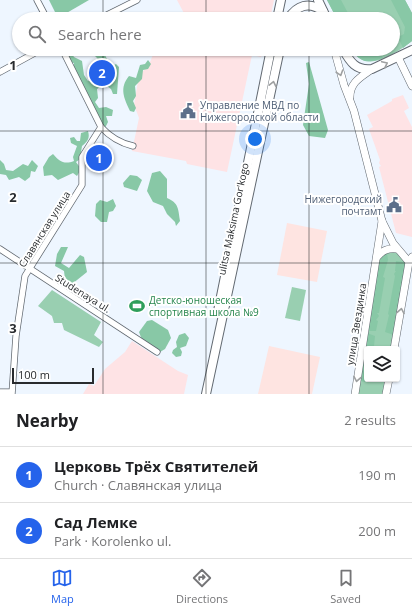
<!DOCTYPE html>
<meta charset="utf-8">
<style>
body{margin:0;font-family:"Open Sans",sans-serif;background:#f2f2f2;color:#202124}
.controls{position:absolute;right:12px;bottom:12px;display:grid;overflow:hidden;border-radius:4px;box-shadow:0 1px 3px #0004}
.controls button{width:36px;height:36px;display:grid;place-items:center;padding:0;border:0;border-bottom:1px solid #e0e0e0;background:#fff;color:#202124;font:20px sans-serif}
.scale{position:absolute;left:12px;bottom:10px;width:82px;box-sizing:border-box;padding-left:4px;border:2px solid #282b2e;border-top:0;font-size:11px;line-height:14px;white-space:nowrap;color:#282b2e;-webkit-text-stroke:3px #fff;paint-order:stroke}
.you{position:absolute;left:255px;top:139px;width:14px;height:14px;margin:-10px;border:3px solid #fff;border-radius:50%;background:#1a73e8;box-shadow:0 0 0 6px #1a73e833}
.badge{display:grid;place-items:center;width:26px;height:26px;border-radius:50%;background:#2563eb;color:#fff;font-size:13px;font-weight:700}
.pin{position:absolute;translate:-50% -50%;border:2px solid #fff;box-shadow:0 1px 4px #0006}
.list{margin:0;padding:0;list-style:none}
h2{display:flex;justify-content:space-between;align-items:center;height:52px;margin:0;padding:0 16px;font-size:17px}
h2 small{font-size:13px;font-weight:400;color:#757577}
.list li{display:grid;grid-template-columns:26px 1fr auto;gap:12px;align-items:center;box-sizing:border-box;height:56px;padding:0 16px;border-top:1px solid #e0e0e0}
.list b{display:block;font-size:15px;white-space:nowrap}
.list p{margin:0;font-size:13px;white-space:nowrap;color:#757577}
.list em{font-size:13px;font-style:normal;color:#757577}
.icon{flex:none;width:22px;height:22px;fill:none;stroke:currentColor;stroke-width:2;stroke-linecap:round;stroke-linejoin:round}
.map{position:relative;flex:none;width:412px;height:394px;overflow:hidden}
.search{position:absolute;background:#fff;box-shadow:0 1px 3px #0004;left:12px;right:12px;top:12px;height:44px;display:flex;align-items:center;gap:10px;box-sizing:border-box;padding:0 14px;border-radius:22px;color:#757577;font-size:15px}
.sheet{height:164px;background:#fff}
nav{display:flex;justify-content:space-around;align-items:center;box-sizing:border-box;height:56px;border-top:1px solid #e0e0e0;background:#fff;font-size:11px;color:#757577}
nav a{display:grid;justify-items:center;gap:2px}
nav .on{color:#2563eb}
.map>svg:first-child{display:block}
.commercial{fill:#fee3e5}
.education{fill:#fee4e1}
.green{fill:#99cfb1}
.forest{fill:#88c8a6}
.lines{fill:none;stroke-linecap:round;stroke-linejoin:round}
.minor-casing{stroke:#626971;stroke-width:7}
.tertiary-casing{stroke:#626971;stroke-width:8}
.secondary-casing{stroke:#626971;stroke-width:10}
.minor{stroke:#fff;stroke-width:5.5}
.tertiary{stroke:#fff;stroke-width:7}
.secondary{stroke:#fff;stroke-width:8}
.oneway{stroke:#9ea0a1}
.grid{fill:none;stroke:#282b2e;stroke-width:1;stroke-opacity:0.55}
.labels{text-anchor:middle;stroke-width:4;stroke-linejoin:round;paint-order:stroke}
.service-label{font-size:10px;fill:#4e5e75;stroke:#fff;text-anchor:start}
.street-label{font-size:10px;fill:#282b2e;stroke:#fff}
.leisure-label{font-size:10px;fill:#27864d;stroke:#fff;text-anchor:start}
.grid-label{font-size:13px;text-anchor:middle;font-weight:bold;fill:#282b2e;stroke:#fff;stroke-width:4;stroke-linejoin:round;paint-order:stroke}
</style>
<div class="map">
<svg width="412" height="394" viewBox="0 0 412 394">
<rect width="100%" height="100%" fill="#eef6ff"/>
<g class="commercial">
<path d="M177,0H274L270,19H187Z"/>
<path d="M155,49H264L261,57L252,55L227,172L187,164L186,161L132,151L139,118L134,105L139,75L149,65Z"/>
<path d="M403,95L409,108L404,111L412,127V237L396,233L379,167L381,166L379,163L380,160L369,129L373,127L367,115L392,101V99Z"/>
<path d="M132,341L178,371L188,375L184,394H83L89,384L94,386L105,369L125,352Z"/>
</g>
<g class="education">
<path d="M287,223L327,231L317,282L277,275Z"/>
<path d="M269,346L320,357L312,394H258Z"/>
</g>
<g class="green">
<path d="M327,0H405L412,13V41C395,54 365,75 352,49H393V19H337Z"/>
<path d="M387,252H398L405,262L392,349H367V379H387L384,394H358L379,259Z"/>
<path d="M292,287L306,290L300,321L285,318Z"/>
<path d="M52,290L101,322L94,335L103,342L99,347L64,330L62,323H54L52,316L38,306Z"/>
</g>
<g class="forest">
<path d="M49,0H89L58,18Z"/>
<path d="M327,0H341L348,13L337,19Z"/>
<path d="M391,0H405L412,13V41L403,48L398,37L404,34L405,27Z"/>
<path d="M95,49H102L109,63L107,69L116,64L119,67L117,94H113L111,89L104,84L97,89L98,98L95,102L99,108L106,107L113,110L112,116H106L108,122L105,128L101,125L95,111L88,108L73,69L74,63L69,62L67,57L69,53L72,54L74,57L82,61L84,75L88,81L96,77L97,73L92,63L98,59L94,55Z"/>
<path d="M352,49L371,51L379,49L383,58C369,63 360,64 352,49Z"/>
<path d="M148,60L151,64L148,69L143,70L142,79L135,86L136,96L133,101L136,108L134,112L130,111C124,98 119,88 129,76L136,78L140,65L145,64Z"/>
<path d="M309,62L328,130L325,138L309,136L303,125L309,84L306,63Z"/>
<path d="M88,131C90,138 88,141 82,146L80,159L76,162L81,169L77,176L73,173L58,180L52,175L44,176L43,167L49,157L53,154C59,161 64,165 74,161L73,157L77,146L71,143L70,138L74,137L77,141H80L81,133Z"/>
<path d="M0,160L4,164L6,170L13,171L23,164L28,166L32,160L38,166L35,172L31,171L30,177L25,181L19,177L9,180L6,175L0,174Z"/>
<path d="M160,171L167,179V198C179,203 178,209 180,221L176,226L175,222L167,214L163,206L153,202L147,191L152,173Z"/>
<path d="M130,175L137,176L142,180L137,191L124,187L123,183Z"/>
<path d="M113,199L116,206L113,211L109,212L107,222H101L95,216L96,204L100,200L107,202Z"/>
<path d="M61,247H68L61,263L69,268L80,255L84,257L87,272L72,284L77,287L78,293L71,294L67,289L69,283L65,279L64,271L55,266L57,254Z"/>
<path d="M387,252L388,260L383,277L385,278L379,313H377L379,316L376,320L378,321L376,331H368L379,259Z"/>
<path d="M396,261L405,262V270L394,335L385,332L389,315L388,314L395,276L394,274L396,271H395Z"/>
<path d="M152,320L168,330L171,338L165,349L160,352L142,340L139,332L147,321Z"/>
<path d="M185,333L189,338L186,346L180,348L182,352L181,356L176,357L172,353L173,350L177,347L176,342L179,335Z"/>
<path d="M367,333L375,336L374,346H372L373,349H367L366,382L360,381Z"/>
</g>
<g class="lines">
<defs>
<g id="minor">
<path d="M37,0L47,19"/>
<path d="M99,19L137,0"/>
<path d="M62,49L101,127C110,137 120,143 133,146"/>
<path d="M0,72L42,49"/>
<path d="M0,249L157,352"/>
<path d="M0,392H11"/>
<path d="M12,394L16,336L25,276L82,185V157L101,127"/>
</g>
<g id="tertiary">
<path d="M334,49L344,85L354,111L382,221L393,243L409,262"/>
<path d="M398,57L412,86"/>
<path d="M350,97C350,82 361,77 372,69"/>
<path d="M377,257C383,250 388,248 397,249"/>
<path d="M394,349L409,262L412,257"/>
<path d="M355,394L382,221"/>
<path d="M386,394L389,379"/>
</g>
<g id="secondary">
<path d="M318,0L327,19"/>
<path d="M277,19L281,0"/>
<path d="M288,19C297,5 309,1 323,11"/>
<path d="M343,49C350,62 356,71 372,69L412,50"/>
<path d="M218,311L271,49"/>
<path d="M206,394L280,49"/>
</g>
</defs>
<use href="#minor" class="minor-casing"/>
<use href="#tertiary" class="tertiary-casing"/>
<use href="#secondary" class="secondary-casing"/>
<use href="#minor" class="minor"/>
<use href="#tertiary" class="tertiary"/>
<use href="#secondary" class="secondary"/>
</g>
<defs><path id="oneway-chevron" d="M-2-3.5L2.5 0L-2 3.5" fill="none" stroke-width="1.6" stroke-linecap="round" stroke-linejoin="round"/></defs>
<g class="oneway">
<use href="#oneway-chevron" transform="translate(385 64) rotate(-25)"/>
<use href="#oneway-chevron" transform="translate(340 73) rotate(73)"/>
<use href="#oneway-chevron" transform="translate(273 84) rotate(-78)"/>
<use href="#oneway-chevron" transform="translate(401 311) rotate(-80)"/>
<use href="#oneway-chevron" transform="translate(357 379) rotate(100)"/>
</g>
<path class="grid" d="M103,0V19M206,0V19M309,0V19M103,49V394M206,49V394M309,49V394M0,131H412M0,263H412"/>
<defs>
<symbol id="civic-bare" viewBox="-9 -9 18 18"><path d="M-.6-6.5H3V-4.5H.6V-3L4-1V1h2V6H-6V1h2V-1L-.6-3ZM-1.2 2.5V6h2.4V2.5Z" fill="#5c6f8a" stroke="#fff" stroke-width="2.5" paint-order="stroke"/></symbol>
<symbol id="stadium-bare" viewBox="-9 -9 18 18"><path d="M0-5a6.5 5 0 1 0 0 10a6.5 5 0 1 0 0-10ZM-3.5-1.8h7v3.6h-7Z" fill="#2e9e5b" stroke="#fff" stroke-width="2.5" paint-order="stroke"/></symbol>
</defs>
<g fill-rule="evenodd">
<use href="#civic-bare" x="177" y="100" width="22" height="22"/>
<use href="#civic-bare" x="383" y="194" width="22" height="22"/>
<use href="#stadium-bare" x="126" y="295" width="22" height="22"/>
</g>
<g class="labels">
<g class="service-label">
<text x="200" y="109">Управление МВД по<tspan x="200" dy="12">Нижегородской области</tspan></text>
<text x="382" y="203" text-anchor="end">Нижегородский<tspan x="382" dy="12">почтамт</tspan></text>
</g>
<g class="street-label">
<text transform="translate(233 219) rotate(-78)" y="4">ulitsa Maksima Gor'kogo</text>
<text transform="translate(44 229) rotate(-58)" y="4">Славянская улица</text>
<text transform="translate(83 293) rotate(32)" y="4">Studenaya ul.</text>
<text transform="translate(356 324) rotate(-81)" y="4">улица Звездинка</text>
</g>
<g class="leisure-label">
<text x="149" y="304">Детско-юношеская<tspan x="149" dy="12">спортивная школа №9</tspan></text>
</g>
</g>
<g class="grid-label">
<text x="13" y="70">1</text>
<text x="13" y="202">2</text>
<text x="13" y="333">3</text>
</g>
</svg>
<div class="controls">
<button><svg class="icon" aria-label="layers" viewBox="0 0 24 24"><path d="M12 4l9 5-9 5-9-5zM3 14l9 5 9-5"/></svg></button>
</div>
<div class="scale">100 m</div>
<div class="you"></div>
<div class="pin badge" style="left:99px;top:158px">1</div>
<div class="pin badge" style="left:102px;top:73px">2</div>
<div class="search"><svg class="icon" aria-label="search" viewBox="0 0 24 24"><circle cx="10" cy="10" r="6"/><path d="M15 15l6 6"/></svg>Search here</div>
</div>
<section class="sheet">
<h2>Nearby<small>2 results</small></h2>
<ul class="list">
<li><span class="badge">1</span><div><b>Церковь Трёх Святителей</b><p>Church · Славянская улица</p></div><em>190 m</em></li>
<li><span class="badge">2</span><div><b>Сад Лемке</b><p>Park · Korolenko ul.</p></div><em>200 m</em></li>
</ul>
</section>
<nav>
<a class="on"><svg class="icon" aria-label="map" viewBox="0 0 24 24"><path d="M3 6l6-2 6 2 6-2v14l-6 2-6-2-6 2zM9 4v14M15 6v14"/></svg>Map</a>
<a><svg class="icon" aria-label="directions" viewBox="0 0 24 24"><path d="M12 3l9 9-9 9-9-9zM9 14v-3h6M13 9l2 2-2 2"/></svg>Directions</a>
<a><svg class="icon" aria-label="saved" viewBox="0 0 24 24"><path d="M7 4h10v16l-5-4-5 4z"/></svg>Saved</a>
</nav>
